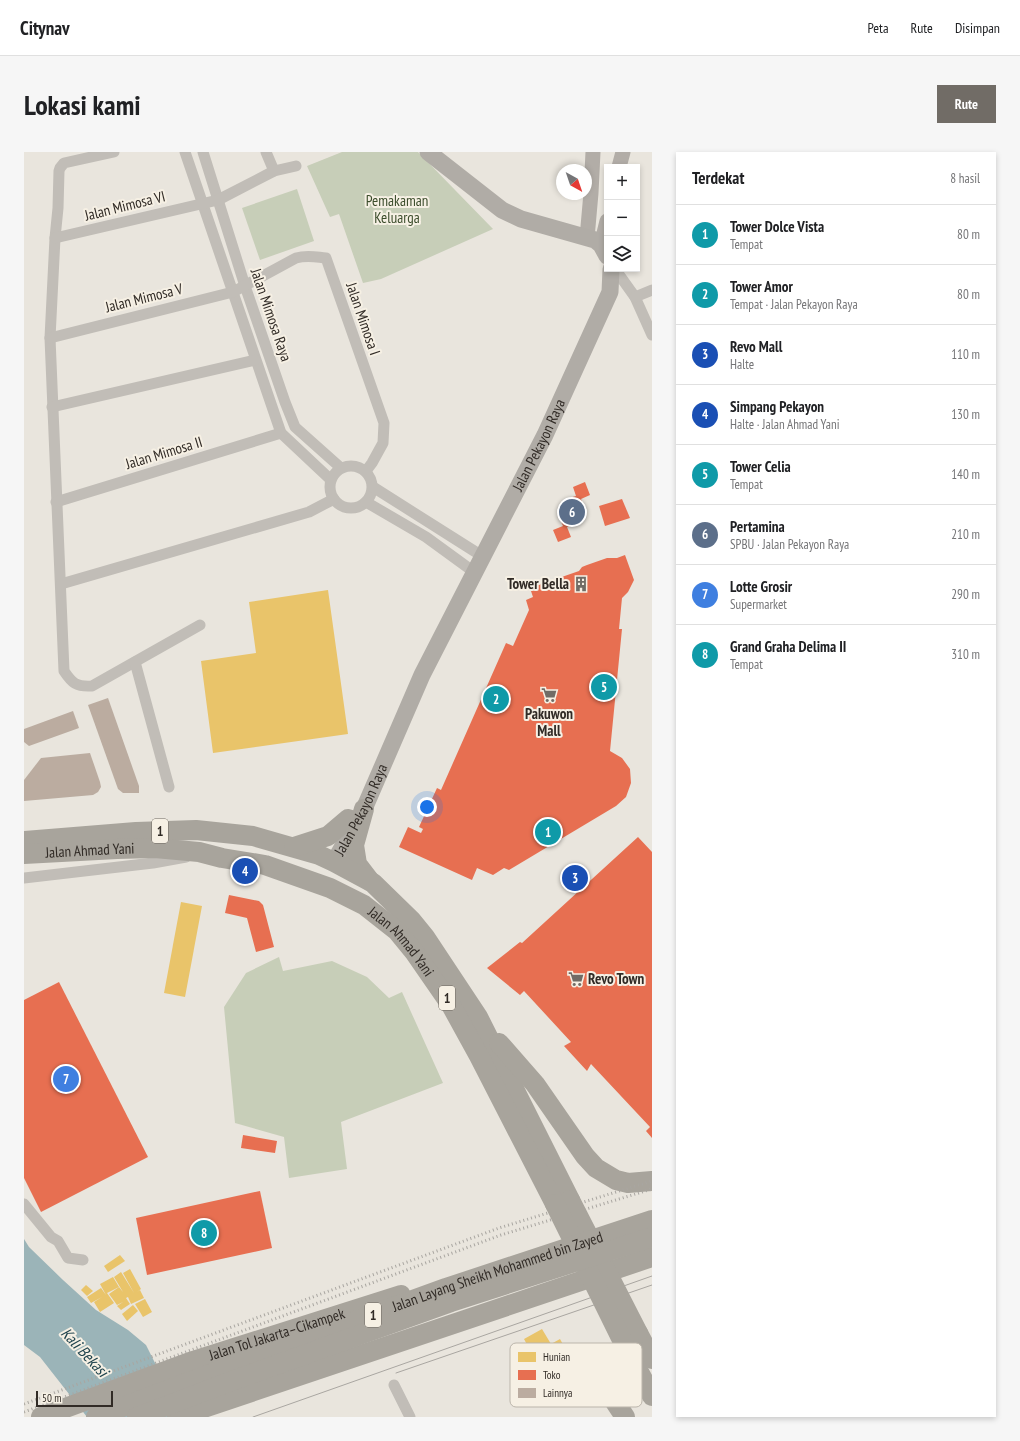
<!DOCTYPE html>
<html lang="id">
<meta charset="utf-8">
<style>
body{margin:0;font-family:"PT Sans Narrow",sans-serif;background:#f6f6f6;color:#202124}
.controls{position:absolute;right:12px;top:12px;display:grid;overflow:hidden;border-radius:0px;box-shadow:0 2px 6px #0003}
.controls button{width:36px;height:36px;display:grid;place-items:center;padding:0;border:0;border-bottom:1px solid #e0e0e0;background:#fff;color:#202124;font:20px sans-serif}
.compass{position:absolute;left:532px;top:12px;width:36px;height:36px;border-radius:50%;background:#fff;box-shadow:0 2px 6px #0003;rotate:140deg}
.scale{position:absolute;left:12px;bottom:10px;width:77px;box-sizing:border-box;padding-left:4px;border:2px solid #312b26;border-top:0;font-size:11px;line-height:14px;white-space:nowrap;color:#312b26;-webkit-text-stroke:3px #f6f0e4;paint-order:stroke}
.you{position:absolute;left:403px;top:655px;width:14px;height:14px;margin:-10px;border:3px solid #fff;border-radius:50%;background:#1a73e8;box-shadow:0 0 0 6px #1a73e833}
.badge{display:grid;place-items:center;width:26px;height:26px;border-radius:50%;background:#716c66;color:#fff;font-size:13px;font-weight:700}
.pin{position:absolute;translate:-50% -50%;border:2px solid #fff;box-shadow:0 1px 4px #0006}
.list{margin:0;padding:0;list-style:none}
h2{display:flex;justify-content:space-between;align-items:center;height:52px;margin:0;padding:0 16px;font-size:17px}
h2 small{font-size:13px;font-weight:400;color:#757577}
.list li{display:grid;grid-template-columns:26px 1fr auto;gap:12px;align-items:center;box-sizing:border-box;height:60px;padding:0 16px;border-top:1px solid #e0e0e0}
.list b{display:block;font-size:15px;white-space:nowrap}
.list p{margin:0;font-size:13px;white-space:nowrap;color:#757577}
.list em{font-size:13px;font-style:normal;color:#757577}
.icon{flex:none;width:22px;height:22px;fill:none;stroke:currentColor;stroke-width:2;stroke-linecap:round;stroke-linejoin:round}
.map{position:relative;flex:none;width:628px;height:1265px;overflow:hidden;border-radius:0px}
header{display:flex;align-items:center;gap:24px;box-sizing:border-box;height:56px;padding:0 20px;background:#fff;border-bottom:1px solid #e0e0e0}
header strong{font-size:19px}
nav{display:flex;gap:22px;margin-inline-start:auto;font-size:14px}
.intro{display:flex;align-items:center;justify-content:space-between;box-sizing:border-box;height:96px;padding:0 24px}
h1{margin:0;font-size:28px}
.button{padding:10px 18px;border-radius:0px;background:#716c66;color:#fff;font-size:14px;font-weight:700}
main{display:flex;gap:24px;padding:0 24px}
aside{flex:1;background:#fff;border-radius:0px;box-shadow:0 2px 6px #0003}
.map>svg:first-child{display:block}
.green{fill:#c7ceb8}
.water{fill:#9bb4b8}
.homes{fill:#e9c46a}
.shops{fill:#e76f51}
.building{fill:#bbaca0}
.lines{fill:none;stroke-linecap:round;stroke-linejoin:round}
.street{stroke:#c1bdb7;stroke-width:11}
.secondary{stroke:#b2ada7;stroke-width:15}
.primary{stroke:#b0aca6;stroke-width:17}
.highway{stroke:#a8a49c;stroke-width:20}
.tram{stroke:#a9a6a1;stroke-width:1}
.rail{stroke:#a9a6a1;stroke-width:3;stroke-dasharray:1 3;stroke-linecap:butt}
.highway-bridge{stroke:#a8a49c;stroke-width:20}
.labels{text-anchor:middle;stroke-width:4;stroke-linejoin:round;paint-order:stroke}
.shield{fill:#f6f0e4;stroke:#6c665f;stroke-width:1}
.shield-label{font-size:14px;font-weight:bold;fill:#312b26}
.park-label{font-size:15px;fill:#3c4d2c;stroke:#f6f0e4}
.street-label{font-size:15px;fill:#312b26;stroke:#f6f0e4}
.poi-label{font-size:15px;font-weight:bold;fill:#312b26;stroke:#f6f0e4;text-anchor:end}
.water-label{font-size:16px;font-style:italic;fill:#20444e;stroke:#f6f0e4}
.key{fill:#f6f0e4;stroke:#bbb5ab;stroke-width:1}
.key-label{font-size:11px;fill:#312b26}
</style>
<header>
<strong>Citynav</strong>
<nav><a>Peta</a><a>Rute</a><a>Disimpan</a></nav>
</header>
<div class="intro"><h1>Lokasi kami</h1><a class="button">Rute</a></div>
<main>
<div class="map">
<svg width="628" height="1265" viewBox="0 0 628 1265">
<rect width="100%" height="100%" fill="#e9e5dd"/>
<g class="green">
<path d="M318,0H394L469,77L357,127L339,131L315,62L306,65L283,14Z"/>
<path d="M273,37L290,89L236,108L218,56Z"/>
<path d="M255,805L259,819L308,809L343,825L365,846L378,840L419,931L317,970L323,1017L265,1026L260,985L211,971L200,855L222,821Z"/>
</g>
<path class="water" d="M0,1087L5,1095L39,1128L72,1158L104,1178L122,1193L134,1217L170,1265H63L16,1205L0,1193Z"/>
<g class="homes">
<path d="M304,438L324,582L189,601L177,509L232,501L225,450Z"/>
<path d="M157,750L178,754L161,845L140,841Z"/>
<path d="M96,1103L101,1109L84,1120L80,1114Z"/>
<path d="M106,1117L117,1137L113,1140L116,1138L120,1146L107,1152L104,1145L102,1146L106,1152L97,1158L93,1154L99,1150L93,1153L85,1142L95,1135L99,1140L90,1125L97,1120L110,1141L99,1121Z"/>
<path d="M89,1125L95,1135L83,1141L90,1151L76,1160L70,1150L78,1145L67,1151L63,1145L77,1136L82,1143L76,1132Z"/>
<path d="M62,1133L69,1139L63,1144L57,1138Z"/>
<path d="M121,1147L128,1160L119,1165L111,1152Z"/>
<path d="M109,1153L114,1159L103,1169L98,1162Z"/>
<path d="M518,1177L527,1192L536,1187L546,1205L537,1210L535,1207L516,1217L500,1187Z"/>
</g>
<g class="shops">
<path d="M561,330L566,343L557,347L561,357L549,361L552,371L543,375L547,385L534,390L529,378L539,374L534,363L546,358L542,347L552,344L549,335Z"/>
<path d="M598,347L606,366L581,374L575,354Z"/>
<path d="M601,403L610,428L604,440L598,446L595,477H598L586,599L598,606L606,617L607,631L602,645L592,654L485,718L480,716L469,723L453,716L448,728L375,695L384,675L397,681L399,677L395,675L413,636L417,638L482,491L489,494L505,458L502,448L509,445L506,436L555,419L558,415L563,413L583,406H593Z"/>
<path d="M614,685L628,700V986L622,979L626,975L567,912L563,919L540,894L547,890L500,839L496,843L463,816L496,790L498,791Z"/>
<path d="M205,743L235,749L239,753L250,795L232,800L223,766L201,761Z"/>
<path d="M35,830L124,1005L17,1060L0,1026V848Z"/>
<path d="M219,983L253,989L251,1001L217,996Z"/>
<path d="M236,1039L248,1096L123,1123L112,1066Z"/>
</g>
<g class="building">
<path d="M84,546L115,634V641H99L94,637L64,553Z"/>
<path d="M49,559L55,576L5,594L0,590V577Z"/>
<path d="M66,601L76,630L77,635L74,640L69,643L0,649V628L17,606Z"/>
</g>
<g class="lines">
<g class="street">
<path d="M90,0L40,11L36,16L35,19L34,56L31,86L26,186L40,519C48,531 52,535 68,534L176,473"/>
<path d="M161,0L257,281L307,328"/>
<path d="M179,0L221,134L261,250L271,275L317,316"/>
<path d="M242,0L250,19"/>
<path d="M31,86L194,48L250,19L272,14"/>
<path d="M591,117L611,145L628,183"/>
<path d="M611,145L628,138"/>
<path d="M26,186L209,140L272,106C283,103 291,105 302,106L360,271L359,291L348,311L342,319"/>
<path d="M28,255L231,208"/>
<circle cx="327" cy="335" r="21"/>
<path d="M349,335L458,404"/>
<path d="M32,350L257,281"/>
<path d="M342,350L402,385L450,420"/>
<path d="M37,432L285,360L310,347"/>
<path d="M111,510L145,635"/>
<path d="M0,726L129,711L162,705"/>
<path d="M0,1052L27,1085L34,1089L44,1106L59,1108"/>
<path d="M370,1233L386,1265"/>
</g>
<g class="secondary">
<path d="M595,15L599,0"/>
<path d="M563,86L567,41L569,0"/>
<path d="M577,93L583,69"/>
</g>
<g class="primary">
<path d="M404,0L478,58L497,67L571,88L577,93L583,104"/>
<path id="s1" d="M310,710L340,657L398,523L521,283L586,140L587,117"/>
</g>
<g class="highway">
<path d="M340,657L330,693L333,712L346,729"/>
<path d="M0,689L112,680L172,678L229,684L295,703L310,710L349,731L388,769L401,785L454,865L546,1048"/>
<path d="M270,695L304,684L324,667"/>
<path id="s2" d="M0,702L93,697L131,696L175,700L198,706L241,713L306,736L340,753L373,779L391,801L427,853L455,904L531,1052"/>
<path d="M475,891L511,932L561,1004L572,1016L592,1028L604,1031L628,1029"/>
<path d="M614,1181L628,1207"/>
<path d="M601,1194L628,1244"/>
<path d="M595,1201C572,1229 584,1239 601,1265"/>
<path id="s3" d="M17,1265L169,1209L377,1143"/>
<path d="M153,1265L628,1105"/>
</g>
<g class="tram">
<path d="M372,1221L628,1133"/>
<path d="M229,1265L628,1124"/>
</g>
<g class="rail">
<path d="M0,1252L475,1076L628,1029"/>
<path d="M0,1260L477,1083L628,1037"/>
</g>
<g class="highway-bridge">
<path d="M546,1048L614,1181"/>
<path d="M531,1052L601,1194"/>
<path id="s4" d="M72,1265L199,1217L422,1136L628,1068"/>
<path d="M113,1265L205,1230L427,1150L628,1085"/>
</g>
</g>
<defs>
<symbol id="building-bare" viewBox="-9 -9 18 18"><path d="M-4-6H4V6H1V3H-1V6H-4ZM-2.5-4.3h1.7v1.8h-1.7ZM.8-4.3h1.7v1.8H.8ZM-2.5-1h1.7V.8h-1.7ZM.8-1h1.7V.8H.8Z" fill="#716c66" stroke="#f6f0e4" stroke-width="2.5" paint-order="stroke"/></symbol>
<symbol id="supermarket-bare" viewBox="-9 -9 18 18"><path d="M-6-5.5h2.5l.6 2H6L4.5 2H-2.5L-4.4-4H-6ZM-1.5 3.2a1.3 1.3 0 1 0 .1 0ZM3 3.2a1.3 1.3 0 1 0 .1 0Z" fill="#716c66" stroke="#f6f0e4" stroke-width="2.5" paint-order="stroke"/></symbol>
</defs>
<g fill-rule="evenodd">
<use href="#building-bare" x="546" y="421" width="22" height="22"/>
<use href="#supermarket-bare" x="514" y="532" width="22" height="22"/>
<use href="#supermarket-bare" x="541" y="816" width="22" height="22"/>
</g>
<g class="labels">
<g class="shield">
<rect x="128" y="667" width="16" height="24" rx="3"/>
<rect x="415" y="834" width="16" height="24" rx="3"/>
<rect x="341" y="1151" width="16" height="24" rx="3"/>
</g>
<g class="shield-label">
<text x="136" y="684">1</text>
<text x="423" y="851">1</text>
<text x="349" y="1168">1</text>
</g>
<g class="park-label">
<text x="373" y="54">Pemakaman<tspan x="373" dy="17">Keluarga</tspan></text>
</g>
<g class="street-label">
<text transform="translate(101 54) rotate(-14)" y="5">Jalan Mimosa VI</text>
<text transform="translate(120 146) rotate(-14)" y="5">Jalan Mimosa V</text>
<text transform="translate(247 163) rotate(71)" y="5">Jalan Mimosa Raya</text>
<text transform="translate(339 167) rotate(71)" y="5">Jalan Mimosa I</text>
<text dy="5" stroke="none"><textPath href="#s1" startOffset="465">Jalan Pekayon Raya</textPath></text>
<text transform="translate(140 301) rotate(-17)" y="5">Jalan Mimosa II</text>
<text dy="5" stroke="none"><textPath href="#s1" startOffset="59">Jalan Pekayon Raya</textPath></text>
<text dy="5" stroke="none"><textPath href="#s2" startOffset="66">Jalan Ahmad Yani</textPath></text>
<text dy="5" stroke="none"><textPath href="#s2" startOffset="402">Jalan Ahmad Yani</textPath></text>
<text dy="5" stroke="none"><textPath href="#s4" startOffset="427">Jalan Layang Sheikh Mohammed bin Zayed</textPath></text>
<text dy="5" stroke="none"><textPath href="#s3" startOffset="250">Jalan Tol Jakarta–Cikampek</textPath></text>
</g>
<g class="poi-label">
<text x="545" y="437">Tower Bella</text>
<text x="525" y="567" text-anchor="middle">Pakuwon<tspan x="525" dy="17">Mall</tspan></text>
<text x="564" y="832" text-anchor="start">Revo Town</text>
</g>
<g class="water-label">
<text transform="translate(61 1200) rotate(47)" y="6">Kali Bekasi</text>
</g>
</g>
<rect x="486" y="1191" width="132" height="64" rx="6" class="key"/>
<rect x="494" y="1200" width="18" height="10" fill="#e9c46a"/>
<rect x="494" y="1218" width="18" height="10" fill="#e76f51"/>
<rect x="494" y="1236" width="18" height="10" fill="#bbaca0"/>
<g class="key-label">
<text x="519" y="1209">Hunian</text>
<text x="519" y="1227">Toko</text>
<text x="519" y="1245">Lainnya</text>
</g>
</svg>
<div class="controls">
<button>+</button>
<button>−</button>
<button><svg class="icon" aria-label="layers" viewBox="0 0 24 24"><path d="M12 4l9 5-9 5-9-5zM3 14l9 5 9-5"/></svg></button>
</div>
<svg class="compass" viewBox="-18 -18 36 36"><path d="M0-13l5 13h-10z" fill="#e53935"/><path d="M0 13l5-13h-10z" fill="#757577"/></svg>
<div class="scale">50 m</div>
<div class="you"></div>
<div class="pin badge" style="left:524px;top:680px;background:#0f9aa8">1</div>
<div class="pin badge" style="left:472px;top:547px;background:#0f9aa8">2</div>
<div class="pin badge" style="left:551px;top:726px;background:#1a4fb4">3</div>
<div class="pin badge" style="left:221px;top:719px;background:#1a4fb4">4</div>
<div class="pin badge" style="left:580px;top:535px;background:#0f9aa8">5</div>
<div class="pin badge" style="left:548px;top:360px;background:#5c6f8a">6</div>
<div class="pin badge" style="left:42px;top:927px;background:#3f7fe0">7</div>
<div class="pin badge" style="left:180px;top:1081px;background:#0f9aa8">8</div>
</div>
<aside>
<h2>Terdekat<small>8 hasil</small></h2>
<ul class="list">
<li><span class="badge" style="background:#0f9aa8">1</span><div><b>Tower Dolce Vista</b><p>Tempat</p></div><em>80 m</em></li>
<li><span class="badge" style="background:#0f9aa8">2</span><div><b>Tower Amor</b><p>Tempat · Jalan Pekayon Raya</p></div><em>80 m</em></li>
<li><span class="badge" style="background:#1a4fb4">3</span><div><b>Revo Mall</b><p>Halte</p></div><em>110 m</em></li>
<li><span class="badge" style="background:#1a4fb4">4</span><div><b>Simpang Pekayon</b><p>Halte · Jalan Ahmad Yani</p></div><em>130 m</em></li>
<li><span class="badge" style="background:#0f9aa8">5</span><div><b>Tower Celia</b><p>Tempat</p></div><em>140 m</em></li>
<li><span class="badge" style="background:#5c6f8a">6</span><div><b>Pertamina</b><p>SPBU · Jalan Pekayon Raya</p></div><em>210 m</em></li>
<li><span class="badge" style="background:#3f7fe0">7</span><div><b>Lotte Grosir</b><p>Supermarket</p></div><em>290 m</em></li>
<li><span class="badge" style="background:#0f9aa8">8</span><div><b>Grand Graha Delima II</b><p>Tempat</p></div><em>310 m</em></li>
</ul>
</aside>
</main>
